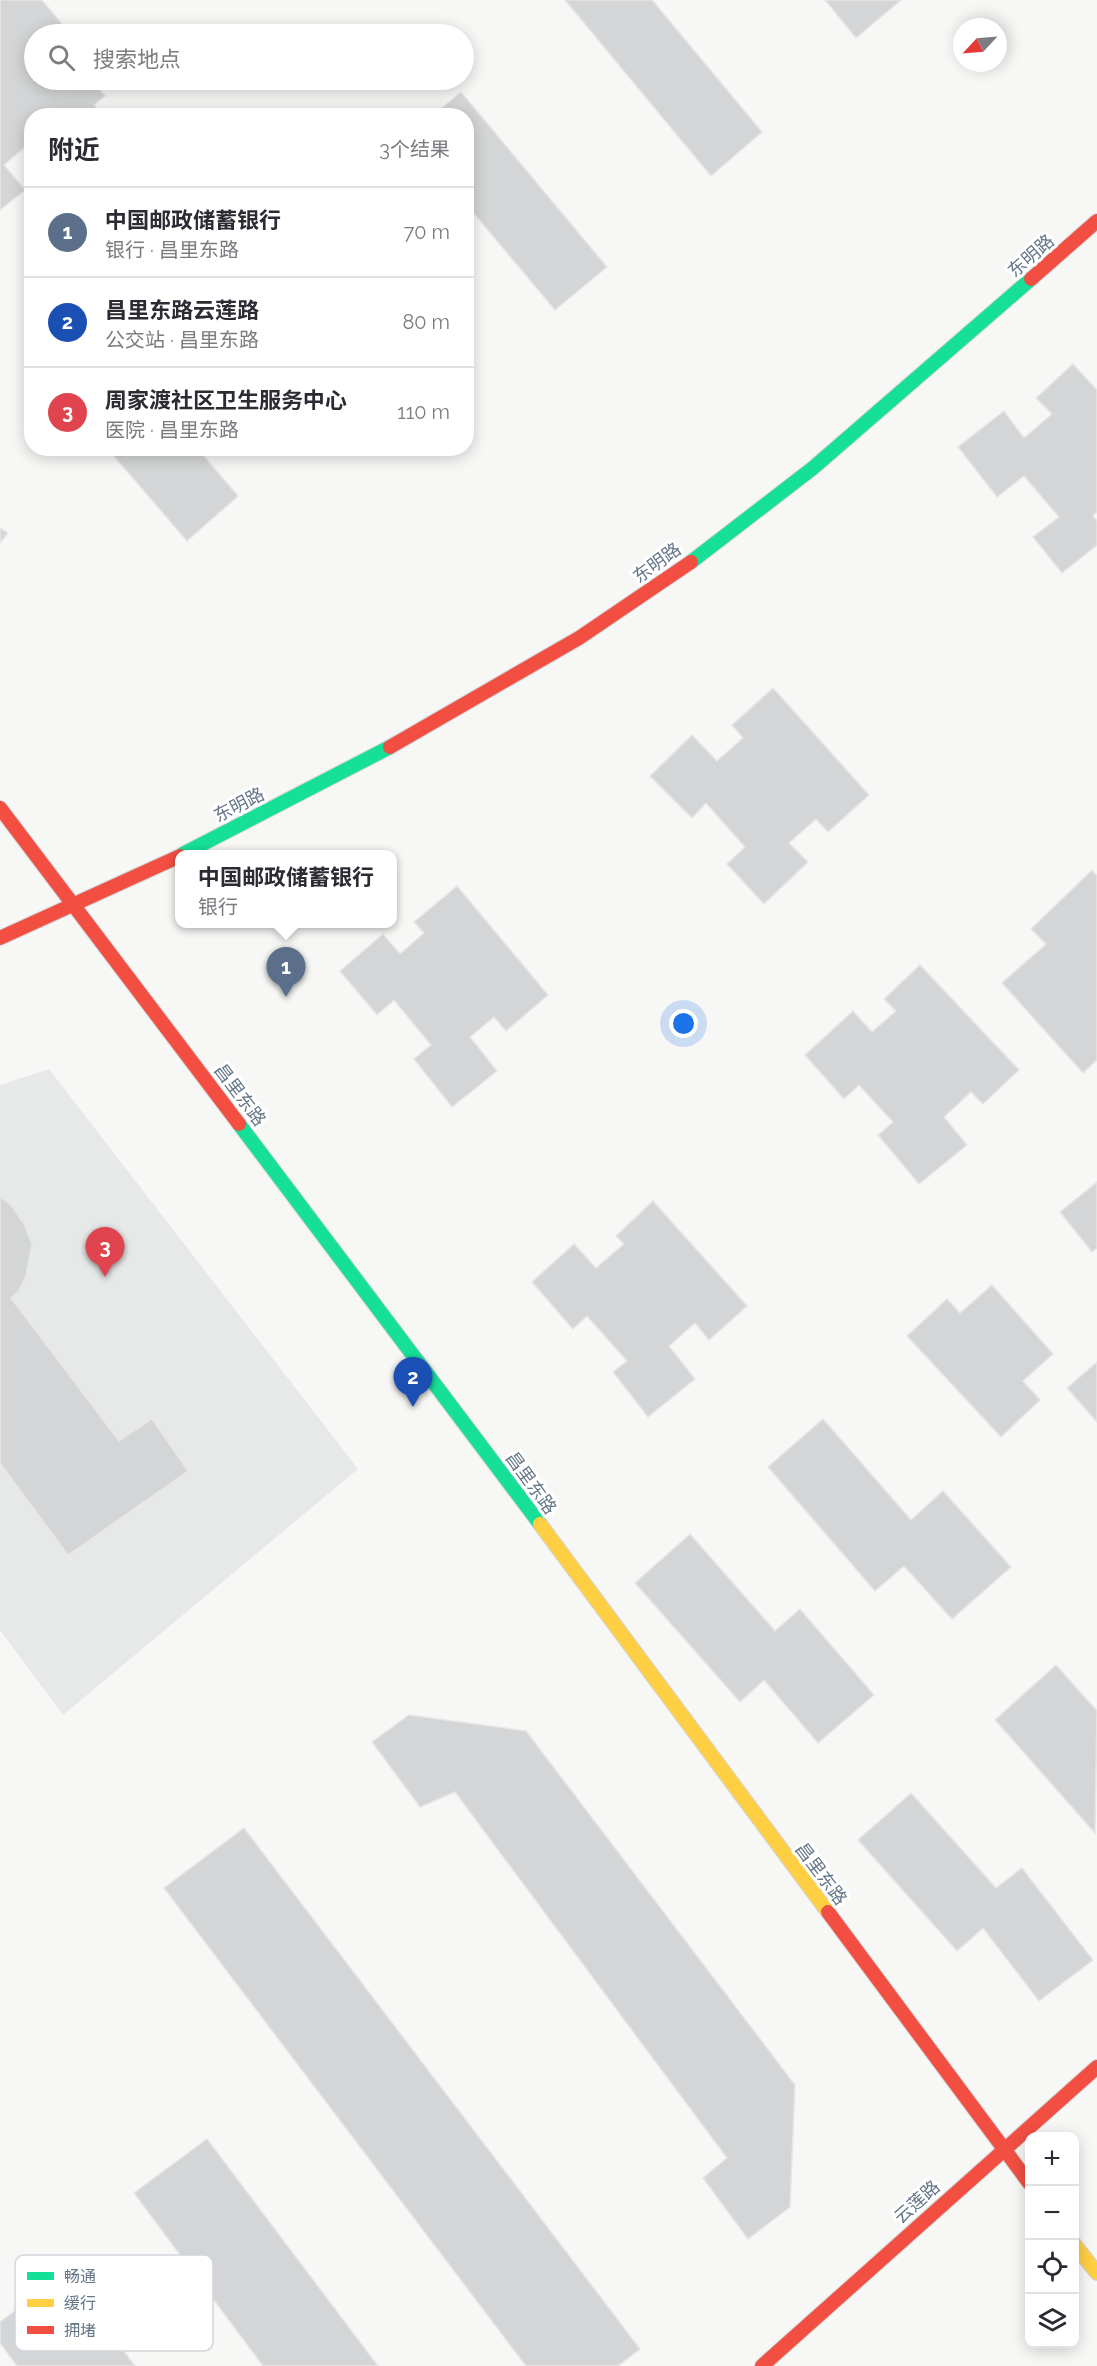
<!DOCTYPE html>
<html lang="zh">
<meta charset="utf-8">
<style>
body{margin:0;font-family:Raleway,"Noto Sans SC",sans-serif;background:#f2f2f3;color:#2b2b33}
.controls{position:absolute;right:18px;bottom:18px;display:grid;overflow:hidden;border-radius:12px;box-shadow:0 3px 15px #0003}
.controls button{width:54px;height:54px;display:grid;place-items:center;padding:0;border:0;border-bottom:2px solid #e1e1e2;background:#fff;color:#2b2b33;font:30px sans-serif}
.compass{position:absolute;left:953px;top:18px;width:54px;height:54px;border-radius:50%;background:#fff;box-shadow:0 3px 15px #0003;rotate:244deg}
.you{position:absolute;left:684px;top:1024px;width:21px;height:21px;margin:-15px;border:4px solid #fff;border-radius:50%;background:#1a73e8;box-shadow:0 0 0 9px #1a73e833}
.badge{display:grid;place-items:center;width:39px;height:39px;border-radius:50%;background:#5c616b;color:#fff;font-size:20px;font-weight:700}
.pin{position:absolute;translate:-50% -50px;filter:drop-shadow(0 2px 3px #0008)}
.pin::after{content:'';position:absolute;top:32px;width:21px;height:18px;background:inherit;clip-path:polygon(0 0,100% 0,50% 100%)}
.popup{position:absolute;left:175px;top:850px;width:222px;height:78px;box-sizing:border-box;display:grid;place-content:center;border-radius:12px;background:#fff;filter:drop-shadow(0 2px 4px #0005);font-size:20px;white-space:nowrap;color:#7c7c81}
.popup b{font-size:22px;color:#2b2b33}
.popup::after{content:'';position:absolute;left:50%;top:100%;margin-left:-12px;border:12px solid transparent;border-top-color:#fff}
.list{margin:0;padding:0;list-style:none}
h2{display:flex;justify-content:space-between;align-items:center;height:78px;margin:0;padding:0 24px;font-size:26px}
h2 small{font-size:20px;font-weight:400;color:#7c7c81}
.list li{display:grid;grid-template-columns:39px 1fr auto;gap:18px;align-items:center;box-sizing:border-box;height:90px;padding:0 24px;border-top:2px solid #e1e1e2}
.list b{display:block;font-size:22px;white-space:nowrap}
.list p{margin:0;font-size:20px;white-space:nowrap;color:#7c7c81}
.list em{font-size:20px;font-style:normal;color:#7c7c81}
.icon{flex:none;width:33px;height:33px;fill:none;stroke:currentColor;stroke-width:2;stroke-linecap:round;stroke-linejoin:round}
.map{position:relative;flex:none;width:1097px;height:2366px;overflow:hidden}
.search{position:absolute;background:#fff;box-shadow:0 3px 15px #0003;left:24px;top:24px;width:450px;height:66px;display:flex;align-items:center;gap:15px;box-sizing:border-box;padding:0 21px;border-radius:33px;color:#7c7c81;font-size:22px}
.panel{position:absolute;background:#fff;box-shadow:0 3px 15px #0003;left:24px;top:108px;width:450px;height:348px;border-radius:24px}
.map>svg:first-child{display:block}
.built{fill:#e7e9e9}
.building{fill:#d4d5d6;stroke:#e6e6e6;stroke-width:1.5}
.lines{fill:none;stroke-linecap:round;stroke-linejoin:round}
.fast-casing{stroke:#d2d4d6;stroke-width:16}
.slow-casing{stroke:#d2d4d6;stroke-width:16}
.jam-casing{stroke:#d2d4d6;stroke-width:16}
.fast{stroke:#16e098;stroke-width:14}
.slow{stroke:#ffcf43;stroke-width:14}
.jam{stroke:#f24e42;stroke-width:14}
.labels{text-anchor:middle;stroke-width:6;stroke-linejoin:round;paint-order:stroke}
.street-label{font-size:18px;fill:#657689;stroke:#fff}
.key{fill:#fff;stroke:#d1d6dc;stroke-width:1.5}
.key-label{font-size:16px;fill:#657689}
</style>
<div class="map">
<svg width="1097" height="2366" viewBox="0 0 1097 2366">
<rect width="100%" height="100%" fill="#f7f7f6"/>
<path class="built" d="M49,1069L358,1469L63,1715L0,1630V1085Z"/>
<g class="building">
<path d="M0,0H42L66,29L60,34H34V80H91L105,96L94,105L103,116H32V152L26,146L4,165L25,190L0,210Z"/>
<path d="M565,0H652L762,132L711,176Z"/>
<path d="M825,0H901L856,38Z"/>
<path d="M461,92L607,267L555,310L466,204V116H432Z"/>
<path d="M1073,364L1097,390V512L1093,516L1097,521V545L1062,573L1033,537L1059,517L1024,476L997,497L958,447L1004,411L1024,438L1052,414L1036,398Z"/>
<path d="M107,448H197L238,496L187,541Z"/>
<path d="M0,528L8,533L0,543Z"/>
<path d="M773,688L869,795L828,832L816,819L789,843L808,862L764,904L727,864L745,847L706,803L692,818L650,776L692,735L717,761L743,738L732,725Z"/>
<path d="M1092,870L1097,876V1060L1083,1073L1002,983L1046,944L1031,929Z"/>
<path d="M457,886L548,995L506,1031L494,1017L470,1037L497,1071L452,1107L414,1059L431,1045L394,1000L377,1015L340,971L383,934L400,954L424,933L414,922Z"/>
<path d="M920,965L1019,1070L983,1104L971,1092L944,1117L967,1145L919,1184L878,1135L893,1122L859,1085L844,1099L805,1055L853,1011L872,1032L896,1011L884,999Z"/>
<path d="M1097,1182V1248L1092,1252L1060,1212Z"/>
<path d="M0,1197L11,1205L24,1224L32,1244L26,1276L19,1291L11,1298L119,1441L152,1419L188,1471L68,1555L0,1463Z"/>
<path d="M653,1201L747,1306L709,1340L695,1323L669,1346L695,1379L648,1417L613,1372L627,1361L587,1316L573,1329L532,1282L574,1244L596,1268L624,1244L616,1236Z"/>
<path d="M992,1285L1053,1354L1023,1381L1040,1400L1001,1437L907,1336L947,1299L960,1313Z"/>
<path d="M1097,1362V1422L1067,1388Z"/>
<path d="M823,1419L911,1520L943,1491L1011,1567L952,1619L904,1566L875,1591L768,1467Z"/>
<path d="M690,1534L775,1631L800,1609L874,1695L818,1743L764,1680L740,1702L635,1583Z"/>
<path d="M1056,1665L1097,1711L1095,1833L995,1720Z"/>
<path d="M409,1715L526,1731L795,2085L790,2207L748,2239L703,2178L727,2158L455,1792L420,1807L372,1742Z"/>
<path d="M911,1793L996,1888L1022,1868L1093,1960L1039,2001L983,1928L957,1951L858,1840Z"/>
<path d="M244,1828L640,2349L618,2366H526L164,1888Z"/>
<path d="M207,2139L378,2366H263L134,2193Z"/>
<path d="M65,2273L135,2366H17L0,2343V2322Z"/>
</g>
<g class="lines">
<defs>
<g id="fast">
<path d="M691,562L813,468L1031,279"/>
<path d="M183,854L390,747"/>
<path d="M239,1124L540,1524"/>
</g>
<g id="slow">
<path d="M540,1524L828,1912"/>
<path d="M1074,2244L1097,2273"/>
</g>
<g id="jam">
<path d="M1031,279L1097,221"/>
<path d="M390,747L579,638L691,562"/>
<path d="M0,808L239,1124"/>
<path d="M0,938L180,856"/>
<path d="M828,1912L1030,2184"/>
<path d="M762,2366L1097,2067"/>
</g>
</defs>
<use href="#fast" class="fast-casing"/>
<use href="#slow" class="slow-casing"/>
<use href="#jam" class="jam-casing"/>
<use href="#fast" class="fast"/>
<use href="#slow" class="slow"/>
<use href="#jam" class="jam"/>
</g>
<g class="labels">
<g class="street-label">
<text transform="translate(1031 256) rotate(-41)" y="6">东明路</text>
<text transform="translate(657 563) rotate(-36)" y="6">东明路</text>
<text transform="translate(239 805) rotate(-27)" y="6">东明路</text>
<text transform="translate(240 1095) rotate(53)" y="6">昌里东路</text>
<text transform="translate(531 1483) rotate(54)" y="6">昌里东路</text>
<text transform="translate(821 1874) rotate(53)" y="6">昌里东路</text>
<text transform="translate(917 2202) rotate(-42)" y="6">云莲路</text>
</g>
</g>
<rect x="15" y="2255" width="198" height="96" rx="9" class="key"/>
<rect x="27" y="2272" width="27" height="8" fill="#16e098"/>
<rect x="27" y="2299" width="27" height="8" fill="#ffcf43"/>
<rect x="27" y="2326" width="27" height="8" fill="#f24e42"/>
<g class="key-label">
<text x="64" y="2282">畅通</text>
<text x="64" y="2309">缓行</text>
<text x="64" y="2336">拥堵</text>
</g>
</svg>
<div class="controls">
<button>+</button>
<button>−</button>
<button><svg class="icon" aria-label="locate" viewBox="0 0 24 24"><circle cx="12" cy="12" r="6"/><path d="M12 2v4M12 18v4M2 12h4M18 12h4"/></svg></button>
<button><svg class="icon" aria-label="layers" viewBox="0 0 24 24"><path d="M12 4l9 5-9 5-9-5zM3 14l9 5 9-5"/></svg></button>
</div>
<svg class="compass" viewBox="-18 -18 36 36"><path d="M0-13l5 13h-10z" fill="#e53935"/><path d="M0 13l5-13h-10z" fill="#7c7c81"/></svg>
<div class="you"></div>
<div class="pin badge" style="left:286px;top:997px;background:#5c6f8a">1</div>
<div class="popup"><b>中国邮政储蓄银行</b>银行</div>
<div class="pin badge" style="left:413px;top:1407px;background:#1a4fb4">2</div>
<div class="pin badge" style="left:105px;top:1277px;background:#e0444e">3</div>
<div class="search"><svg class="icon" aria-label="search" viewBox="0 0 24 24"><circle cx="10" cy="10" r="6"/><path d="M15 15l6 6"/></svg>搜索地点</div>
<section class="panel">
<h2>附近<small>3个结果</small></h2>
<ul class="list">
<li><span class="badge" style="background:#5c6f8a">1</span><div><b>中国邮政储蓄银行</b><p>银行 · 昌里东路</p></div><em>70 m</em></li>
<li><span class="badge" style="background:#1a4fb4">2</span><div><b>昌里东路云莲路</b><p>公交站 · 昌里东路</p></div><em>80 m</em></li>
<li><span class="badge" style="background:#e0444e">3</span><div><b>周家渡社区卫生服务中心</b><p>医院 · 昌里东路</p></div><em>110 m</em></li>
</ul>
</section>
</div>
